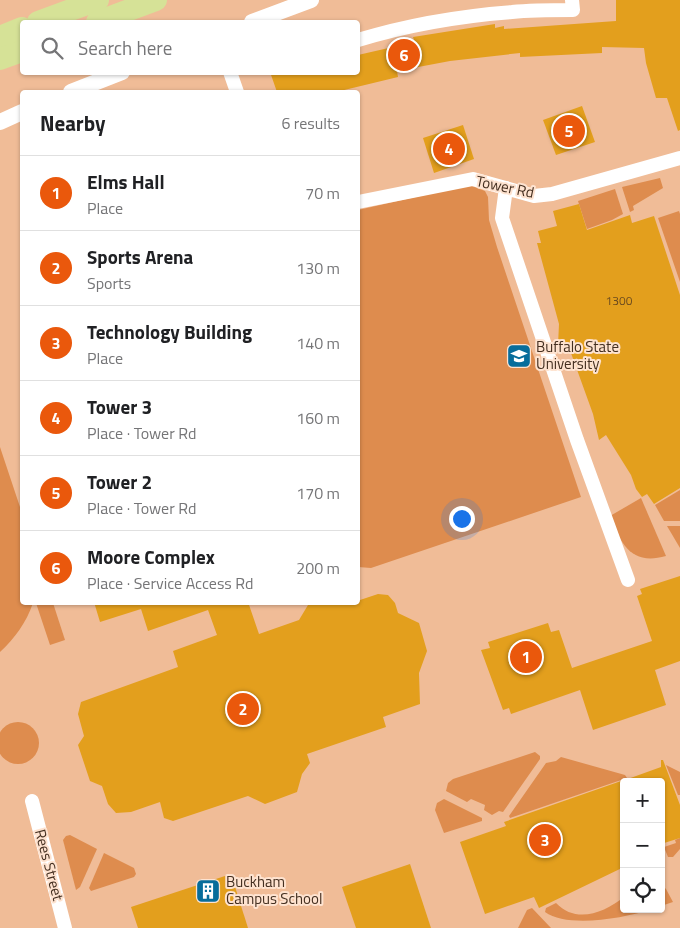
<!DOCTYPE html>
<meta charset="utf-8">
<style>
body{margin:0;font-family:"Titillium Web",sans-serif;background:#f6f6f6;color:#202124}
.controls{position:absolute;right:15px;bottom:15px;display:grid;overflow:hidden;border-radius:5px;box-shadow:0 1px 4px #0004}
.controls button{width:45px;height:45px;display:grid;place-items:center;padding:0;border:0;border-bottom:1px solid #e0e0e0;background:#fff;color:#202124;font:25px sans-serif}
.you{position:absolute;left:461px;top:518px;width:18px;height:18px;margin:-12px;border:4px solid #fff;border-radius:50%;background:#1a73e8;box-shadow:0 0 0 8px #1a73e833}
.badge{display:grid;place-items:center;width:32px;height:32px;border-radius:50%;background:#ea580c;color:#fff;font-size:16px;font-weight:700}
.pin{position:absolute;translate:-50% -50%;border:2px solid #fff;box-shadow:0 1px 5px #0006}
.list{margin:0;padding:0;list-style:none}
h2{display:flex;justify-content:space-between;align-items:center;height:65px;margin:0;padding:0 20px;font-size:21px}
h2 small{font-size:16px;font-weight:400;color:#757577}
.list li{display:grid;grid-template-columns:32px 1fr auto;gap:15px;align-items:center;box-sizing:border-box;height:75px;padding:0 20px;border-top:1px solid #e0e0e0}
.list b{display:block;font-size:19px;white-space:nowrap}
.list p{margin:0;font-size:16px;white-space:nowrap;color:#757577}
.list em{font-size:16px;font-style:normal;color:#757577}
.icon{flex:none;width:28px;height:28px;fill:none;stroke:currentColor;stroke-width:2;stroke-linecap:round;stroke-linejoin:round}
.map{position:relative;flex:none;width:680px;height:928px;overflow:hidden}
.search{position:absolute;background:#fff;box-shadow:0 1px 4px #0004;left:20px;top:20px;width:340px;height:55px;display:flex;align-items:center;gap:12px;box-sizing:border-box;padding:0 18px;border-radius:5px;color:#757577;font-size:19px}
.panel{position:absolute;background:#fff;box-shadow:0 1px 4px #0004;left:20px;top:90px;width:340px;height:515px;border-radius:5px}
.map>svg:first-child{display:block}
.green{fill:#de8c4e}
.building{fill:#e39f1d}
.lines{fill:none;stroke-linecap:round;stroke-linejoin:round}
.minor{stroke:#fff;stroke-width:14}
.tertiary{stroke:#fff;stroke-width:16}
.trunk{stroke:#d6e297;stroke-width:22}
.labels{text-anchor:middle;stroke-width:4;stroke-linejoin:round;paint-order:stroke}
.number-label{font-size:12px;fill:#6c4b1f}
.street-label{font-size:15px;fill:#442f20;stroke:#fee3d0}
.poi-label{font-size:15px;fill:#442f20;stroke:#fee3d0;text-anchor:start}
</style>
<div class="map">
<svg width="680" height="928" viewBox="0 0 680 928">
<rect width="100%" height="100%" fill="#f0bc97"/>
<g class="green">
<path d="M660,178L663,188L633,206L634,210L630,212L622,187Z"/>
<path d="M469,185L485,191L488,197L489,220L497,247L581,497L371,568L358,567V210Z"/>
<path d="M615,189L623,214L612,220L587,229L578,201Z"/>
<path d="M679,211L680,214V282L658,218Z"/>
<path d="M0,447L22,513V602L33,603C26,623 15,638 0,652Z"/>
<path d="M680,490V521H664L655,505Z"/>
<path d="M641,498L666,556C631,566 621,544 610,516Z"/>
<path d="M667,526H680V548Z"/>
<path d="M36,603H53L65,640L50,645Z"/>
<circle cx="18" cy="743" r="21"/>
<path d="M535,752L540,756V759L503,812L499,811L492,815L484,810L485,805L471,799L467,802L446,791L448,783L453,779Z"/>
<path d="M561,757L625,775L627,778L510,818L509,816L546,763L556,761Z"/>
<path d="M666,765L680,772V795H678Z"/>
<path d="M444,799L482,818V821L444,833L435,810L437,803Z"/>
<path d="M70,835L97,849L80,887L76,890L63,840L66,836Z"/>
<path d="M680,838V849L673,857H668L664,847L676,843L675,840Z"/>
<path d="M104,853L134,868L136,874L134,877L91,891L89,888Z"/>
<path d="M661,884L666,889L673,902L661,906Z"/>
<path d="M624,897V909H652C622,919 567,928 545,912L546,908L556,903C576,924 604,913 624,897Z"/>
<path d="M532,908L551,928H518L527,910Z"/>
</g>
<g class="building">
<path d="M616,0H680V130L678,131L667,98H656L646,63L644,48L602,47V53L520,57V53L450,61L397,71L398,77L336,92H277L270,72H358V55L406,44L405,41L414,40L413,37L495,24V28L504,26V29L616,21Z"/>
<path d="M582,106L595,142L556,155L543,120Z"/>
<path d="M463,125L474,159L434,173L423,138Z"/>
<path d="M579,204L587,230L630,215L632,223L654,216L680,295V488L654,504L647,494L642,497L636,489L631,475L606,435L599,440L593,414L567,342L558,345L559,324L537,243H541L538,231L557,226L553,211Z"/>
<path d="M680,576V661L655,670L666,705L593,730L580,690L511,714L509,708L503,710L481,650L490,648L488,642L548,623L551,632L559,630L572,668L652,641L637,596L642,594L640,589Z"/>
<path d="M378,594L388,595L395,603L398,613L419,623L427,651L419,673L420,704L383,717L386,727L307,754L310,763L302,774L297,792L265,804L248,796L173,821L164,818L160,802L131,812L116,813L108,804L102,786L90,781L78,745L84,736L78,714L81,702L178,667L173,651L217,635L208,610L148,631L141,609L100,622L94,602H248L259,634L299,620L308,605L314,602H344L348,604Z"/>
<path d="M661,760H663L680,805V838L661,844V782H625V780L661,767Z"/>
<path d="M624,780V867L539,908L534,897L485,914L460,842L506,826L504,822Z"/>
<path d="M410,864L431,928H356L342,887Z"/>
<path d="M231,874L248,928H138L131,907Z"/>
</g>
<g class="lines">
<g class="minor">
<path d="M358,40C407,25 460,16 512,12C532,10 552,10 573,10L572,0"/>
<path d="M230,72L237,92"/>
<path d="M506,188L502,218L577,440L628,580"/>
<path d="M358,202L473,179L534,196L552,194L680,158"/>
<path d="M32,801L65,928"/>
</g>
<g class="tertiary">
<path d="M252,22L311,0"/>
<path d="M71,92L122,72"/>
<path d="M0,122L22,112"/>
</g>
<g class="trunk">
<path d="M38,22L98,0"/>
<path d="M97,22L156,0"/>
<path d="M0,37L22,28"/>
<path d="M0,59L22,51"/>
</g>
</g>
<defs>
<symbol id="university-square" viewBox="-11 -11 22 22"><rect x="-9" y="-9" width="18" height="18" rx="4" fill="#076d9b" stroke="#fee3d0"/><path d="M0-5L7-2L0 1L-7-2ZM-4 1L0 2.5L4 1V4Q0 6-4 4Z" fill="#fff"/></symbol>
<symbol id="building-square" viewBox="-11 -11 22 22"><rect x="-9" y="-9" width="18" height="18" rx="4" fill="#076d9b" stroke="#fee3d0"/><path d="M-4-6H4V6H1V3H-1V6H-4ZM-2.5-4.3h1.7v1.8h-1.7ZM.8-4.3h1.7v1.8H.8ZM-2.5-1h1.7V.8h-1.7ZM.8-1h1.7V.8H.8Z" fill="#fff"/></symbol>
</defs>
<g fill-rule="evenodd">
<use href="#university-square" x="505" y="342" width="28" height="28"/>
<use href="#building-square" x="194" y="877" width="28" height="28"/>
</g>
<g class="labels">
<g class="number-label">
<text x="619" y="305">1300</text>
</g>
<g class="street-label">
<text transform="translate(505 187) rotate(12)" y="5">Tower Rd</text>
<text transform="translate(49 865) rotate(75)" y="5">Rees Street</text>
</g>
<g class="poi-label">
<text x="536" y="352">Buffalo State<tspan x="536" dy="17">University</tspan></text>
<text x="226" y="887">Buckham<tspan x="226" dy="17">Campus School</tspan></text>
</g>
</g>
</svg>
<div class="controls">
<button>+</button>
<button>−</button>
<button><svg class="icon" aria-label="locate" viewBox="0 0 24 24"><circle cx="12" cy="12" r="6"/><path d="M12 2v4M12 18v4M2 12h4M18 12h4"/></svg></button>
</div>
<div class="you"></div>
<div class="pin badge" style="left:526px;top:657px">1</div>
<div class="pin badge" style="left:243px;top:709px">2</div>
<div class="pin badge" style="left:545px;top:840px">3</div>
<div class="pin badge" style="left:449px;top:149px">4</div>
<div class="pin badge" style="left:569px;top:131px">5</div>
<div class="pin badge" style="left:404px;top:55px">6</div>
<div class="search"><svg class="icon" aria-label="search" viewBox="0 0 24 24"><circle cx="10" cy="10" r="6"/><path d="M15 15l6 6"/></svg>Search here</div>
<section class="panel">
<h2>Nearby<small>6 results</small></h2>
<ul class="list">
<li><span class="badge">1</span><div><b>Elms Hall</b><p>Place</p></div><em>70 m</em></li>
<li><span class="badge">2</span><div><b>Sports Arena</b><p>Sports</p></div><em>130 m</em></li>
<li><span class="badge">3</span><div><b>Technology Building</b><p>Place</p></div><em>140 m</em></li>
<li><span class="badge">4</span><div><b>Tower 3</b><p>Place · Tower Rd</p></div><em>160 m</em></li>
<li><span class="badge">5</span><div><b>Tower 2</b><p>Place · Tower Rd</p></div><em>170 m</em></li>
<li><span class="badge">6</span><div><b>Moore Complex</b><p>Place · Service Access Rd</p></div><em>200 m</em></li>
</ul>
</section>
</div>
